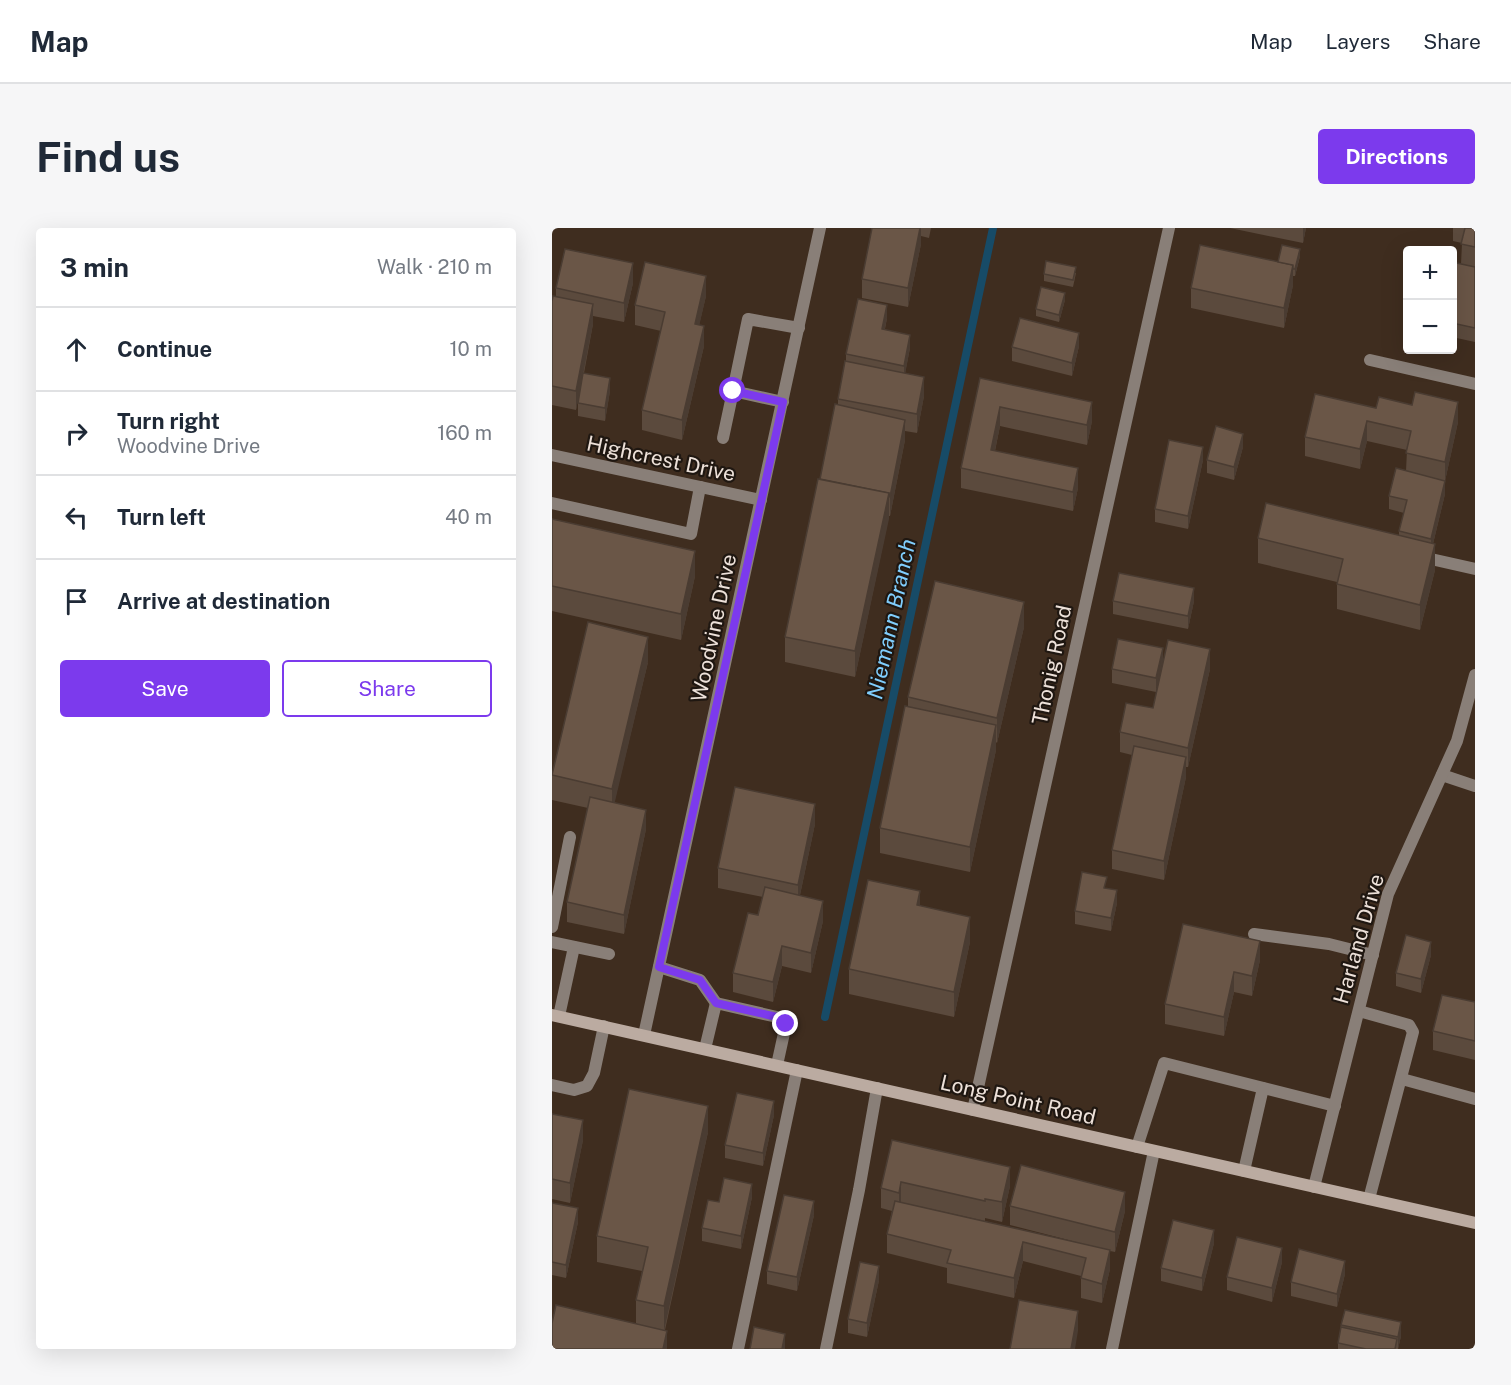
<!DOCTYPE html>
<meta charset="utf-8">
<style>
body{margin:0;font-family:"Public Sans",sans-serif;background:#f6f6f7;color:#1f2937}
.controls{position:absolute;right:18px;top:18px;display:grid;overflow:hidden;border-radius:6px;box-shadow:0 6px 24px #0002}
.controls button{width:54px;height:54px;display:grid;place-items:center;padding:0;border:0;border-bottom:2px solid #e0e1e3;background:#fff;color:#1f2937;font:30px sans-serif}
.stop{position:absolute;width:18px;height:18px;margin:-14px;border:4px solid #7c3aed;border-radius:50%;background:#fff}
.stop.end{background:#7c3aed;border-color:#fff;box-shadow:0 2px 6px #0008}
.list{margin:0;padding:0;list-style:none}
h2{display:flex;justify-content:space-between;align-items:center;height:78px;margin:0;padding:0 24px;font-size:26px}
h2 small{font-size:20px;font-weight:400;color:#747a83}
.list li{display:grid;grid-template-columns:39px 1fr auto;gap:18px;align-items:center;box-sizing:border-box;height:84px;padding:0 24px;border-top:2px solid #e0e1e3}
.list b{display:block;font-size:22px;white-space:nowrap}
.list p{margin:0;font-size:20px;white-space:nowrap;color:#747a83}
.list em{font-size:20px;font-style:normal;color:#747a83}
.actions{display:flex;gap:12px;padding:18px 24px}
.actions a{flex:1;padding:14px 0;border:2px solid #7c3aed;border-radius:6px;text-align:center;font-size:21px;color:#7c3aed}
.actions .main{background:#7c3aed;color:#fff}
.icon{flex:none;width:33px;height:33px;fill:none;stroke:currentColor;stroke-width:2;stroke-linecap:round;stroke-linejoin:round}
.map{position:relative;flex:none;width:923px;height:1121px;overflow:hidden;border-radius:6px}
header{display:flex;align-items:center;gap:36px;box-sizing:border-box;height:84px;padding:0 30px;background:#fff;border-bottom:2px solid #e0e1e3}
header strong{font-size:28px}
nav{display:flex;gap:33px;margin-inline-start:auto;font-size:21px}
.intro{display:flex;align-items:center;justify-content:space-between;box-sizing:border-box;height:144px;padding:0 36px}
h1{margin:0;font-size:42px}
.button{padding:15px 27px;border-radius:6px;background:#7c3aed;color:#fff;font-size:21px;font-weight:700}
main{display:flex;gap:36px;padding:0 36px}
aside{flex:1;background:#fff;border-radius:6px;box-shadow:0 6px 24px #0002}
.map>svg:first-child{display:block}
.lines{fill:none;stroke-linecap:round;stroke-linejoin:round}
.stream{stroke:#174b67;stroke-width:8}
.lane{stroke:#897f78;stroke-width:12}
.street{stroke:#897f78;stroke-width:12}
.secondary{stroke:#bbaba1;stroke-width:12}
.wall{fill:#5b4a3d}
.shaded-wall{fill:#4a3c32}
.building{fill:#6a5647;stroke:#4a3c32;stroke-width:1.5}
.route{stroke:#7c3aed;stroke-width:8}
.labels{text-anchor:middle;stroke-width:4.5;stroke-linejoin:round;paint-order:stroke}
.street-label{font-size:21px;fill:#ede1d9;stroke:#1f1711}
.water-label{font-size:22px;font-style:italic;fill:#80cefd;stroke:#1f1711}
</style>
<header>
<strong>Map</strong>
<nav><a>Map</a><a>Layers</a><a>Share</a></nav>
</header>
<div class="intro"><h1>Find us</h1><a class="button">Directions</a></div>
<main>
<aside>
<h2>3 min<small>Walk · 210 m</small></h2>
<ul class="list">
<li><svg class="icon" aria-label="ahead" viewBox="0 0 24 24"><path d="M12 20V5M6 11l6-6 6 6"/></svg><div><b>Continue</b></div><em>10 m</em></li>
<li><svg class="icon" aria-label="right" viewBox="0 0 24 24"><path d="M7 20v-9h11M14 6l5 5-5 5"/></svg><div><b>Turn right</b><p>Woodvine Drive</p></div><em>160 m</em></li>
<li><svg class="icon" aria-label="left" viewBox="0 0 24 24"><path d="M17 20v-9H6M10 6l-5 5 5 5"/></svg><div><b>Turn left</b></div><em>40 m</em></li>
<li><svg class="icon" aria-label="arrive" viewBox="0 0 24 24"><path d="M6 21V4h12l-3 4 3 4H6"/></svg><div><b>Arrive at destination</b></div></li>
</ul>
<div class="actions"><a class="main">Save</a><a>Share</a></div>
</aside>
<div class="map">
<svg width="923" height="1121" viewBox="0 0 923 1121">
<rect width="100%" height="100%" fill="#3f2d1f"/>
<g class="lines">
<path class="stream" d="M273,789L441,0"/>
<g class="lane">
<path d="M818,132L923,156"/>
<path d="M231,174L181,163L196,91L247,100"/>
<path d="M171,210L181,163"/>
<path d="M0,275L139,306L148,259"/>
<path d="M870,329L923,341"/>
<path d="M890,547L923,558"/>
<path d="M0,699L18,609"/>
<path d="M702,706L777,716L821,727"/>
<path d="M0,714L57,726"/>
<path d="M107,739L148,752L164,775"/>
<path d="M807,783L857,797L861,804L817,971"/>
<path d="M7,788L22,719"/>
<path d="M153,821L164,775L225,789L234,796L225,837"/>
<path d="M850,851L923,871"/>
<path d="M0,857L22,862L35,858L42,845L52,798"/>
<path d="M585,919L612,835L783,878"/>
<path d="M692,943L711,860"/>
<path d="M186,1121L245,842"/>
<path d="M274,1121L307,962L325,860"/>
<path d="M560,1121L602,923"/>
</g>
<g class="street">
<path d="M0,227L209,272"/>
<path d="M92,807L268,0"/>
<path d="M421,882L617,0"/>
<path d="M762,959L836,666L905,513L923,447"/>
</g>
<path class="secondary" d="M0,787L923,995"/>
</g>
<g class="wall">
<path d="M320,0H379L377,10L369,8V16L356,79L310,70V51Z"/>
<path d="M678,0H754L751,15Z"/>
<path d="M901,0H923V39L909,36L910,15L901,13Z"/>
<path d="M748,28L743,48H741V57L732,100L639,80V60Z"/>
<path d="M900,34L923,39V114L900,109Z"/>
<path d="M524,45L521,59L492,53V46Z"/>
<path d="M81,55L72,94L41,88V96L32,145L58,163L53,193L26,188V175L30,152L24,182L0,177V73L4,69V60Z"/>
<path d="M154,68L147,97L152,118L130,212L90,202V182L109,103L83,97V77Z"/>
<path d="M513,72L507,94L484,88V81Z"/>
<path d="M335,90L333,101L358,120L353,145L372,168L365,205L353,203V212L338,288H337L303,449L233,434V409L268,251L286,176V171L294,134V126Z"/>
<path d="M527,118L520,148L460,133V119Z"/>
<path d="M428,150L540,193L535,217L448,198L443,223L526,260L521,283L409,260V240Z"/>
<path d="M824,180L906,194L893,253V266L881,316L883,342L868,402L785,381V354L706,335V310L847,307V303L852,285L837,281V268L854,243L855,222L815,213L808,241L753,228V209Z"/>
<path d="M691,219L682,252L655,245V232Z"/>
<path d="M651,232L636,301L603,294V281Z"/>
<path d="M0,291L143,348L129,412L0,383Z"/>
<path d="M561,373H642L636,401L561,386Z"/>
<path d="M472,399L445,515L444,514V522L418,644L328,625V600L356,478V469Z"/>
<path d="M96,434L62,575L94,601L72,706L15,694V674L36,580L0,572V546Z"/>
<path d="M611,434L604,464L560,455V441Z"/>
<path d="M658,441L636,539H634V549L612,652L560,641V622L580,527L568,524V504L601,480Z"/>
<path d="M263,596L248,667L271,693L259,745L230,738L221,774L181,764V745L206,687L211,669L166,660V640Z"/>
<path d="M555,660L565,675L559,703L523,696V683Z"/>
<path d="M368,678L418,714L402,789L297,766V741Z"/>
<path d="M879,727L869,765L844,758V745Z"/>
<path d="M708,732L700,768L682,764L672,808L613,796V776Z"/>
<path d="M923,774V832L881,822V803Z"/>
<path d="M0,886L31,912L18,975L0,971Z"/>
<path d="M222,887L211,938L173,930V917Z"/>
<path d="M156,904L113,1102L115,1121L84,1095V1072L90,1043L45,1034V1008Z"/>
<path d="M340,912L458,958L450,994L433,990V993L349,974L528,1015L458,997V978L573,983L563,1024L558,1023V1041L550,1075L529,1070V1048L471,1033L462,1070L395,1055V1040L335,1025V1006L340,983L329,980V960Z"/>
<path d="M200,969L189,1021L150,1013V1000L167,974Z"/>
<path d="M0,975L26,994L14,1050L0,1047Z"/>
<path d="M262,987L245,1063L215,1056V1043Z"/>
<path d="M662,1015L650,1063L609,1053V1040Z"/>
<path d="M730,1034L720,1074L675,1062V1049Z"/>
<path d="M793,1046L785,1079L739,1068V1054Z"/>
<path d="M327,1052L315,1109L296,1105V1091Z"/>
<path d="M789,1097L849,1108L846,1121H786V1115Z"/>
</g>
<g class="shaded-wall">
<path d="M368,0H369V16L356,79V60Z"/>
<path d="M751,0H754L751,15Z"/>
<path d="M748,21V28L743,48V41Z"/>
<path d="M81,35V55L72,94V75Z"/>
<path d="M741,37V57L732,100V80Z"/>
<path d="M154,48V68L143,116V96Z"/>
<path d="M513,65V72L507,94V87Z"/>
<path d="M41,76V96L24,182V163Z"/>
<path d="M335,77V90L330,114V101Z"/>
<path d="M152,98V118L130,212V192Z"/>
<path d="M527,105V118L520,148V135Z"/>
<path d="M358,107V120L352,152V138Z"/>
<path d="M372,149V168L365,205V186Z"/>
<path d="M58,150V163L53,193V180Z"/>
<path d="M540,174V193L535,217V197Z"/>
<path d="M906,174V194L893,253V234Z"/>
<path d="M448,179V198L439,241V222Z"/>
<path d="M353,192V212L338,288V269Z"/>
<path d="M815,193V213L808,241V221Z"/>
<path d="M691,206V219L682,252V239Z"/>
<path d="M651,219V232L636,301V288Z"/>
<path d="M526,240V260L521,283V264Z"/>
<path d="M893,253V266L879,324V311Z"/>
<path d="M337,265V291L303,449V423Z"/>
<path d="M883,316V342L868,402V377Z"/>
<path d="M143,323V348L129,412V386Z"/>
<path d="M642,360V373L636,401V388Z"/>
<path d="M472,374V399L445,515V490Z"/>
<path d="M96,409V434L60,586V561Z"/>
<path d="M611,420V434L604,464V450Z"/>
<path d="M658,421V441L636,539V520Z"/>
<path d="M444,497V522L418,644V619Z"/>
<path d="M634,529V549L612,652V633Z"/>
<path d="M263,576V596L246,676V657Z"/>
<path d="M94,582V601L72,706V687Z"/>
<path d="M565,662V675L559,703V690Z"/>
<path d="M368,663V688L365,677Z"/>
<path d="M271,673V693L259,745V725Z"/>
<path d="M418,689V714L402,789V764Z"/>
<path d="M708,713V732L700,768V748Z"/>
<path d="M879,714V727L869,765V751Z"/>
<path d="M230,718V738L221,774V754Z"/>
<path d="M682,744V764L672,808V789Z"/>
<path d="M222,873V887L211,938V925Z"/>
<path d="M156,878V904L112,1103V1078Z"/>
<path d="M31,892V912L18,975V955Z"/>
<path d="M458,939V958L450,994V974Z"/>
<path d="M349,954V974L347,984V965Z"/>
<path d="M200,956V969L189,1021V1008Z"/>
<path d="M573,964V983L563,1024V1004Z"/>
<path d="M262,973V987L245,1063V1049Z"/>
<path d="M26,980V994L14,1050V1037Z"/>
<path d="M662,1002V1015L650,1063V1050Z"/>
<path d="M471,1014V1033L462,1070V1050Z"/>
<path d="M730,1020V1034L720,1074V1060Z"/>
<path d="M558,1022V1041L550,1075V1056Z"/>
<path d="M793,1033V1046L785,1079V1066Z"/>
<path d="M327,1038V1052L315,1109V1095Z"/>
<path d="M526,1083V1103L523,1121H519Z"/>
<path d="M849,1094V1108L846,1121V1109Z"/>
<path d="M115,1103V1121H111Z"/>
<path d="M233,1106V1121H230Z"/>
</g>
<g class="building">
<path d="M320,0H368L356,60L310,51Z"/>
<path d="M913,0H923V19L909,16Z"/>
<path d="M648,17L741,37L732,80L639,60Z"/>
<path d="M730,17L748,21L743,41H741V37L726,34Z"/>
<path d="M13,21L81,35L72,75L4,60Z"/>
<path d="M494,33L524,39L521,52L492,46Z"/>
<path d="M93,34L154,48L143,96L152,98L130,192L90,182L113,84L83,77Z"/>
<path d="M900,34L923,39V100L900,95Z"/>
<path d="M489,59L513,65L507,87L484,81Z"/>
<path d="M1,68L41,76L24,163L0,158V73Z"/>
<path d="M306,71L335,77L330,101L358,107L352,138L294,126Z"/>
<path d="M468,90L527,105L520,135L460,119Z"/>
<path d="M293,133L372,149L365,186L286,171Z"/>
<path d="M31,145L58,150L53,180L26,175Z"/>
<path d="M428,150L540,174L535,197L448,179L439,222L526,240L521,264L409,240Z"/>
<path d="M863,164L906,174L893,234L854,225L859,203L815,193L808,221L753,209L763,166L824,180L827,169L860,177Z"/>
<path d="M283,176L353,192L338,269L337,268V265L268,251Z"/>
<path d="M664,198L691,206L682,239L655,232Z"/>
<path d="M617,212L651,219L636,288L603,281Z"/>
<path d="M844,240L893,253L879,311L847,303L855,272L837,268Z"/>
<path d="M266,251L337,265L303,423L233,409Z"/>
<path d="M714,275L883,316L868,377L785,356L791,331L706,310Z"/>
<path d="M0,291L143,323L129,386L0,358Z"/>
<path d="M567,345L642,360L636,388L561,373Z"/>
<path d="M383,353L472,374L445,490L356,469Z"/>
<path d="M36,394L96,409L60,561L0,547Z"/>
<path d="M566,411L611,420L604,450L560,441Z"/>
<path d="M616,412L658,421L636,520L568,504L574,475L601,480Z"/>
<path d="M353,478L444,497L418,619L328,600Z"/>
<path d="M582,518L634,529L612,633L560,622Z"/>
<path d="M183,559L263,576L246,657L166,640Z"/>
<path d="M38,569L94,582L72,687L15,674Z"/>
<path d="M530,644L555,649L552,660L565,662L559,690L523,683Z"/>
<path d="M316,652L368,663L365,677L418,689L402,764L297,741Z"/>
<path d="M213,659L271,673L259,725L230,718L221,754L181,745L196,685L206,687Z"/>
<path d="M631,696L708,713L700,748L682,744L672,789L613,776Z"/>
<path d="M854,707L879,714L869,751L844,745Z"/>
<path d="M890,767L923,774V813L881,803Z"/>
<path d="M77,861L156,878L112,1078L84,1072L96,1019L45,1008Z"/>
<path d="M185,865L222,873L211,925L173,917Z"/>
<path d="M0,886L31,892L18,955L0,951Z"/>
<path d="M340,912L458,939L450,974L433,971V973L349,954L347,965L329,960Z"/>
<path d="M469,937L573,964L563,1004L458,978Z"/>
<path d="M172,950L200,956L189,1008L150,1000L156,972L167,974Z"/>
<path d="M232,967L262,973L245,1049L215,1043Z"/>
<path d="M343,973L558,1022L550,1056L529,1050L534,1030L471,1014L462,1050L395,1035L399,1022L335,1006Z"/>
<path d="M0,975L26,980L14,1037L0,1034Z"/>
<path d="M621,992L662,1002L650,1050L609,1040Z"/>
<path d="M685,1009L730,1020L720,1060L675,1049Z"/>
<path d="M747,1021L793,1033L785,1066L739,1054Z"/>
<path d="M308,1034L327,1038L315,1095L296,1091Z"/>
<path d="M467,1072L526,1083L519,1121H458Z"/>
<path d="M4,1077L115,1103L111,1121H0V1095Z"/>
<path d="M793,1082L849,1094L846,1109L789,1097Z"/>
<path d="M202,1099L233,1106L230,1121H198Z"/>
<path d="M789,1099L845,1111L843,1121H814L786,1115Z"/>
</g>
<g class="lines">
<path class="route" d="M181,163L231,174L107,739L148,752L164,775L225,789L234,796"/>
</g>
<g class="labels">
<g class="street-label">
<text transform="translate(109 231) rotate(12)" y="7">Highcrest Drive</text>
<text transform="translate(162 400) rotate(-78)" y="7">Woodvine Drive</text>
<text transform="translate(500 437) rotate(-78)" y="7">Thonig Road</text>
<text transform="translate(807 711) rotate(-74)" y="7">Harland Drive</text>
<text transform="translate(466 872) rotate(13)" y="7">Long Point Road</text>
</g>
<g class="water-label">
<text transform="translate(339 391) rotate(-78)" y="8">Niemann Branch</text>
</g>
</g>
</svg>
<div class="controls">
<button>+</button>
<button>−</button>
</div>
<div class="stop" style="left:181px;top:163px"></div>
<div class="stop end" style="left:234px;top:796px"></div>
</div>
</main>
